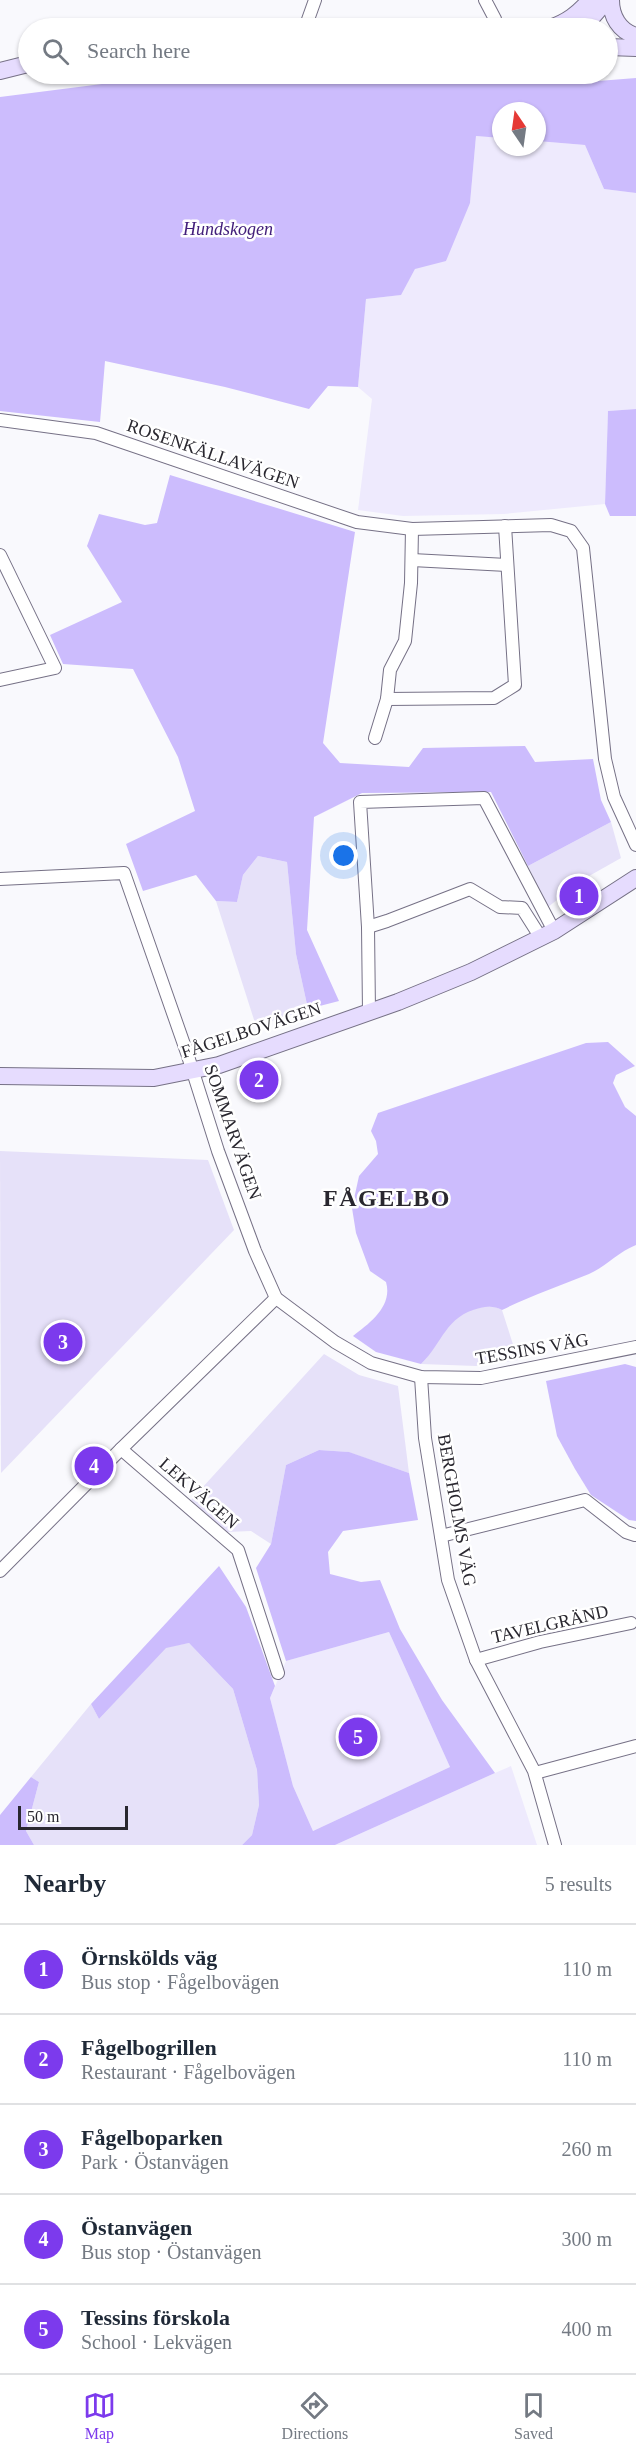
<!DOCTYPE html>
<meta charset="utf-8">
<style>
body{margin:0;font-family:Georgia,serif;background:#f2f2f3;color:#1f2937}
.compass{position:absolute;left:492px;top:102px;width:54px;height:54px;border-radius:50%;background:#fff;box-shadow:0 2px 4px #0004;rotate:347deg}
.scale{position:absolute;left:18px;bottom:15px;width:110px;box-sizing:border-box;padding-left:6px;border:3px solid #29272f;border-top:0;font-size:16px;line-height:21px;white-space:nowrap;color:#29272f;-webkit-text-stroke:4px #fff;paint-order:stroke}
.you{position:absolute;left:344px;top:856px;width:21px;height:21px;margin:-15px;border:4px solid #fff;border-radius:50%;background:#1a73e8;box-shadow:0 0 0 9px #1a73e833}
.badge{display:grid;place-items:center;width:39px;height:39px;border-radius:50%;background:#7c3aed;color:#fff;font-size:20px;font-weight:700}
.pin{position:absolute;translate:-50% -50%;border:3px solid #fff;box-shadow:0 2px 6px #0006}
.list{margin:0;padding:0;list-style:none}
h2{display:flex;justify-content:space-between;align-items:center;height:78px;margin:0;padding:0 24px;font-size:26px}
h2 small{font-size:20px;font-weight:400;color:#747a83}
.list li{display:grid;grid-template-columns:39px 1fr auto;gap:18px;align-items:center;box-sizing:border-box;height:90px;padding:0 24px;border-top:2px solid #e0e1e3}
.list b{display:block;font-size:22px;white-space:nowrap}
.list p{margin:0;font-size:20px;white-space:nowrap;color:#747a83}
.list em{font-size:20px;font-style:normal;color:#747a83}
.icon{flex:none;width:33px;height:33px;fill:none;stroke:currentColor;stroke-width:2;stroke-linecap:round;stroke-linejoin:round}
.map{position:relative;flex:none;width:636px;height:1845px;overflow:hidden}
.search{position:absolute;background:#fff;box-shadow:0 2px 4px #0004;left:18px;right:18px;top:18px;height:66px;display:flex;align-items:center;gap:15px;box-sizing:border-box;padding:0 21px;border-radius:33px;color:#747a83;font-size:22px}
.sheet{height:528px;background:#fff}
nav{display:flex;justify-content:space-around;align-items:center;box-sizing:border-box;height:84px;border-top:2px solid #e0e1e3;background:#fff;font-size:16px;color:#747a83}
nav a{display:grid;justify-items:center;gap:3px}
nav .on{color:#7c3aed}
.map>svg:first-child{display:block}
.built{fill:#eeeafd}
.green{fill:#e6e1f9}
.forest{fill:#ccbcfd}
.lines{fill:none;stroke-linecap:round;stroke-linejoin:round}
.street-casing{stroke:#767186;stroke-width:14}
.secondary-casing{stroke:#767186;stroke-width:18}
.street{stroke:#fff;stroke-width:12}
.secondary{stroke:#e6dcfe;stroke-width:16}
.labels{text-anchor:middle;stroke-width:5;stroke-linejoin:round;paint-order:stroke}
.park-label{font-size:18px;font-style:italic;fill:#43207b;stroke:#fff}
.street-label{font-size:18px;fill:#29272f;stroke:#fff}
.district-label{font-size:24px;font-weight:bold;letter-spacing:1.5px;fill:#29272f;stroke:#fff}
</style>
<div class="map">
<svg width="636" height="1845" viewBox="0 0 636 1845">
<rect width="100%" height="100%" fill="#f9f9fd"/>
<g class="built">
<path d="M476,136L501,138V147H537V141L585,145L604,189L636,193V409L608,411L605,504L504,514L403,516L358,510L372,399L358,387L366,299L400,295L415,269L470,203Z"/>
<path d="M389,1632L450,1767L313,1831L293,1786L270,1698L286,1661Z"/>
<path d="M511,1766L537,1845H335L495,1773Z"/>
</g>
<g class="green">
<path d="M611,822L621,858L582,880L548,907L528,866Z"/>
<path d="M258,856L287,862L296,954L308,1009L256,1026L216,901L237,902L243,875Z"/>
<path d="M0,1151L208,1160L234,1230L1,1473Z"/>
<path d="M483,1307H496L502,1310L518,1360L476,1366L421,1364C437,1349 443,1323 464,1312C469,1309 477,1309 483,1307Z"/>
<path d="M324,1354L359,1375L398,1386L409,1473L348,1452L319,1450L286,1465L271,1544L251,1531L227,1532L191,1500Z"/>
<path d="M189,1643L233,1689L257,1770L259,1805L252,1835L242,1845H34L26,1831L39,1782L31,1777L91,1704L99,1719L166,1647Z"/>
</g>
<g class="forest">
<path d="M207,74H304L385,81L490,83H573L636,78V193L604,189L585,145L537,141V111H501V138L476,136L470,203L446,261L415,269L401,295L366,299L358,387L328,386L309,409L225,387L105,361L100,422L0,411V97L141,79Z"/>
<path d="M636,409V516H610L605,504L608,411Z"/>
<path d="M170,475L355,532L323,743L340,763L409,767L423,748L525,746L535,762L593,759L601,800L611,822L528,866L491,792L362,793L314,817L307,930L339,1001L308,1009L296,954L287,862L258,856L243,875L237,902L216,901L196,875L143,891L126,844L195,811L178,757L133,669L63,664L50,635L122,602L87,546L99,514L145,525L157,523Z"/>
<path d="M608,1042L635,1066L616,1075L613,1083L625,1107L636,1116V1245C618,1252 607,1266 589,1274C560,1286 530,1296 502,1310C495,1306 488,1306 480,1308C445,1316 443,1343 421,1364L376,1352L353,1336C370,1323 393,1306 386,1282L370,1271L356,1233L352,1208L359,1176L378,1154L376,1141L371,1131L378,1113L586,1043Z"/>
<path d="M625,1364L636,1367V1521L629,1520L591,1495L575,1469L557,1436L546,1381Z"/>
<path d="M319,1450L349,1452L409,1473L418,1520L343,1531L328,1552L330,1574L361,1582L380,1580L400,1629L442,1700L495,1773L335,1845H242L252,1835L259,1805L257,1770L233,1689L189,1643L166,1648L99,1719L91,1704L219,1566L246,1607L275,1686L270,1698L293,1786L313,1831L450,1767L389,1632L286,1661L256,1568L271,1544L286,1465Z"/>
<path d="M31,1777L39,1782L26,1831L34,1845H0V1815Z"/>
</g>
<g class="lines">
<defs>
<g id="street">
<path d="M485,0L495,19L497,28"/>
<path d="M305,28L315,0"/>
<path d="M0,420L96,433L357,522L412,529L551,525L571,531L583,548L605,759L614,797L636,845"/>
<path d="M0,555L55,668L0,680"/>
<path d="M412,560L507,565"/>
<path d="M387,699L494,698L515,685L505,526"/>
<path d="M375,738L387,699L390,670L405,641L411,583L412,529"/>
<path d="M0,879L124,873L187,1053L218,1151L255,1251L276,1298L335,1342L371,1363L421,1377L481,1378L636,1347"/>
<path d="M368,927L387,921L470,889L500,907L522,908L541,938"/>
<path d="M369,1012L368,927L360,802L484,798L554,931"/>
<path d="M421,1377L425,1438L448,1580L476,1660L534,1771L555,1845"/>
<path d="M121,1449L238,1550L278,1673"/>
<path d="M441,1536L585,1500L626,1532L635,1535"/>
<path d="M0,1571L121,1449L276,1298"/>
<path d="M476,1660L540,1642L631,1623"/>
<path d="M535,1773L636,1746"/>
</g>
<g id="secondary">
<path d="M611,0C611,16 619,31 636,36"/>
<path d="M550,28C567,22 578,14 590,0"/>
<path d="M576,28L587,23L607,0"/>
<path d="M608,47L636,48"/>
<path d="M0,71L28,64"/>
<path d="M0,1076L154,1078L219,1065L398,1002L471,972L554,931L636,878"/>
</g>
</defs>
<use href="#street" class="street-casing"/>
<use href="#secondary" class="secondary-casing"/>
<use href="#street" class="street"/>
<use href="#secondary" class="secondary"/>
</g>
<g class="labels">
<g class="park-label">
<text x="228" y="235">Hundskogen</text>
</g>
<g class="street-label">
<text transform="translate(213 454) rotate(19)" y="6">ROSENKÄLLAVÄGEN</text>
<text transform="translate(251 1030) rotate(-18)" y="6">FÅGELBOVÄGEN</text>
<text transform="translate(233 1132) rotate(71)" y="6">SOMMARVÄGEN</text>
<text transform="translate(532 1349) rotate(-10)" y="6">TESSINS VÄG</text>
<text transform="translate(199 1493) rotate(41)" y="6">LEKVÄGEN</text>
<text transform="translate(457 1510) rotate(80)" y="6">BERGHOLMS VÄG</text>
<text transform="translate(550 1624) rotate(-13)" y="6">TAVELGRÄND</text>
</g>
<g class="district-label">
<text x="387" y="1206">FÅGELBO</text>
</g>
</g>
</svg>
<svg class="compass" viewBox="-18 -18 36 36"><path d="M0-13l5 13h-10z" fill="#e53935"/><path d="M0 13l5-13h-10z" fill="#747a83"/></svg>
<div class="scale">50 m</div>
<div class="you"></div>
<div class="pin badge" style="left:579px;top:896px">1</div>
<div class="pin badge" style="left:259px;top:1080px">2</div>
<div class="pin badge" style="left:63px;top:1342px">3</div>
<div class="pin badge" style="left:94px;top:1466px">4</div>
<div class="pin badge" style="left:358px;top:1737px">5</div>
<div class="search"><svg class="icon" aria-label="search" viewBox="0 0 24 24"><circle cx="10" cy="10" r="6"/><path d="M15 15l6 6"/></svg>Search here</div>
</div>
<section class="sheet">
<h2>Nearby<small>5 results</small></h2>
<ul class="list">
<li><span class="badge">1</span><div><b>Örnskölds väg</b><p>Bus stop · Fågelbovägen</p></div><em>110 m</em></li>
<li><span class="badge">2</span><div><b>Fågelbogrillen</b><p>Restaurant · Fågelbovägen</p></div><em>110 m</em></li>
<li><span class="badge">3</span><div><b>Fågelboparken</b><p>Park · Östanvägen</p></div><em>260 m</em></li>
<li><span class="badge">4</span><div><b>Östanvägen</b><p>Bus stop · Östanvägen</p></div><em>300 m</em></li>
<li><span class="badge">5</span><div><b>Tessins förskola</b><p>School · Lekvägen</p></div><em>400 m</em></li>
</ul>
</section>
<nav>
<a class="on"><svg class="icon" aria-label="map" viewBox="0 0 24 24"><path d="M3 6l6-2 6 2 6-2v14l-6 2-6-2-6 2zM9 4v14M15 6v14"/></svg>Map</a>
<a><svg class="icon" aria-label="directions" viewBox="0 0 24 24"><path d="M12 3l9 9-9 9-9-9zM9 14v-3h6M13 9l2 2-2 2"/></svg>Directions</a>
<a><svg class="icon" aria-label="saved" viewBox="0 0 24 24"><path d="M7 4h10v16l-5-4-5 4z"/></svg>Saved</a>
</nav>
